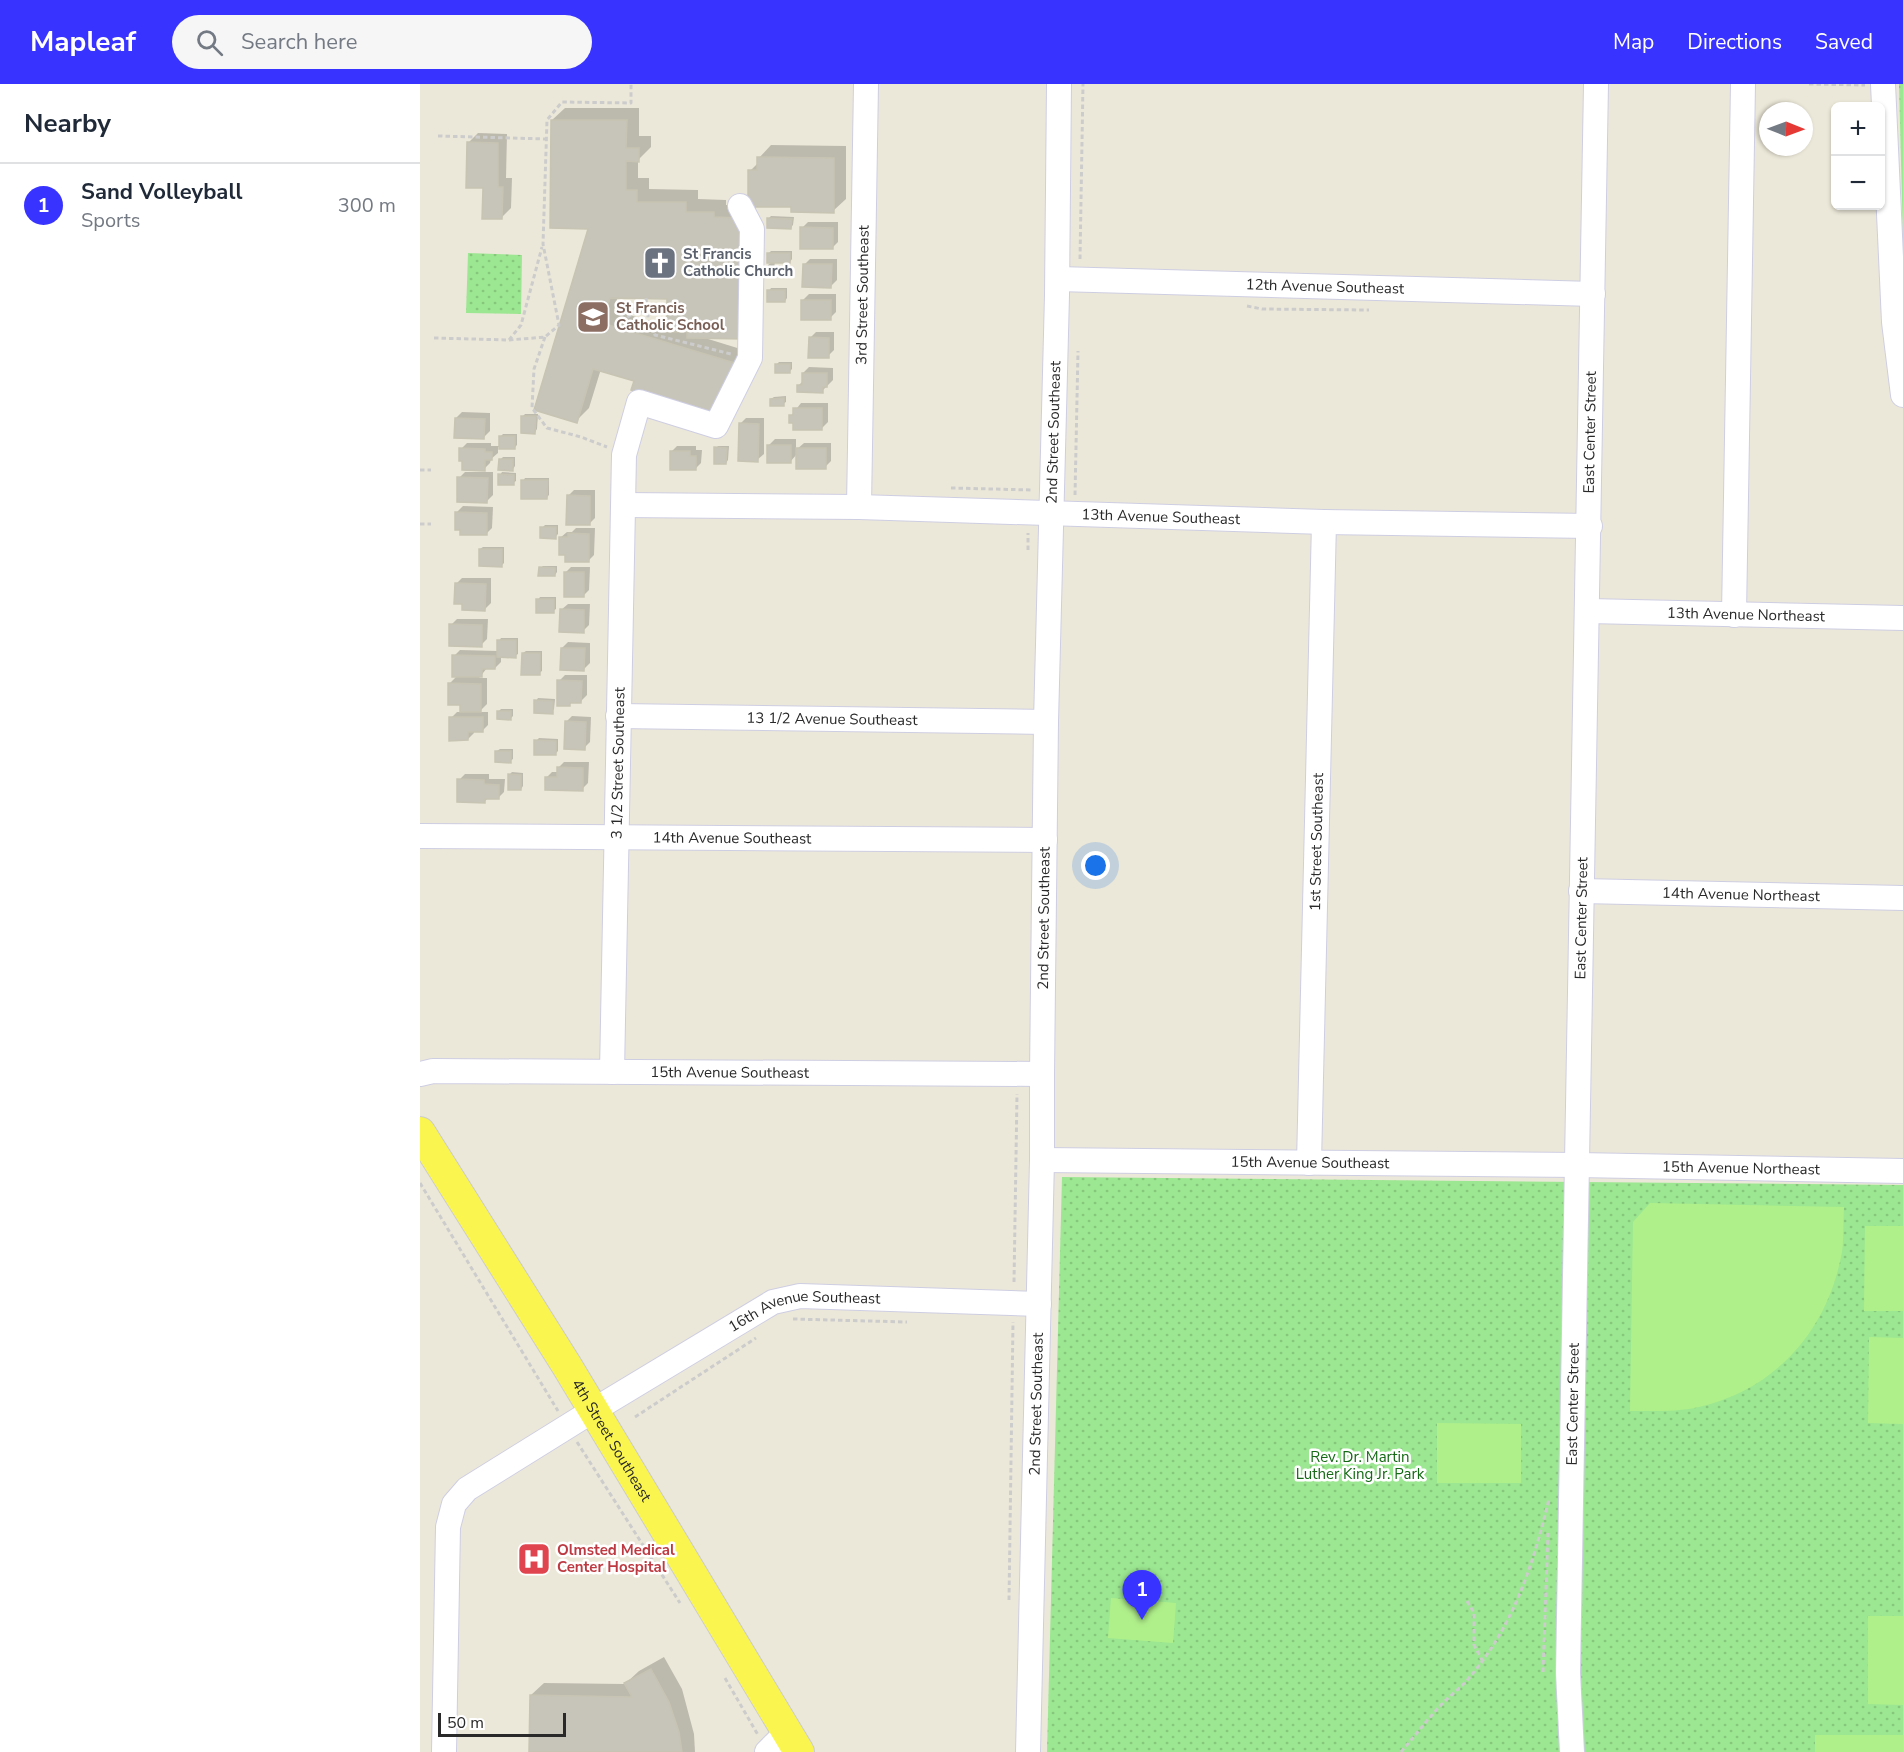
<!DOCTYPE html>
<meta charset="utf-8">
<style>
body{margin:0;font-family:"Nunito Sans",sans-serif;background:#f6f6f7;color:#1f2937}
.controls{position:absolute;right:18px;top:18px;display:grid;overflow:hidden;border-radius:9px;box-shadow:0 2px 4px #0004}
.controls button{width:54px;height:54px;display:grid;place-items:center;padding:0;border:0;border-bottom:2px solid #e0e1e3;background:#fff;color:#1f2937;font:30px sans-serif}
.compass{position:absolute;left:1339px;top:18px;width:54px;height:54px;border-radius:50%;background:#fff;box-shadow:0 2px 4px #0004;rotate:91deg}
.scale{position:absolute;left:18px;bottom:15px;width:128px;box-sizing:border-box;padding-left:6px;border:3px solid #292929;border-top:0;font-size:16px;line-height:21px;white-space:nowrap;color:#292929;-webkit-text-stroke:4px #fff;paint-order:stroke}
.you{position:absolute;left:676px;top:782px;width:21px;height:21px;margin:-15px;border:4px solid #fff;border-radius:50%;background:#1a73e8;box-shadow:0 0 0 9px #1a73e833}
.badge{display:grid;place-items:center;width:39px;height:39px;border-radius:50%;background:#3833ff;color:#fff;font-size:20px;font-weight:700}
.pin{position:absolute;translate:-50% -50px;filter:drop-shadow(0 2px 3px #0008)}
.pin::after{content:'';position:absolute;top:32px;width:21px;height:18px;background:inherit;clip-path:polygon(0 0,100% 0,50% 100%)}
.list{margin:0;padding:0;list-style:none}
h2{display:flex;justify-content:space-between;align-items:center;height:78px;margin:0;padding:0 24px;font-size:26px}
h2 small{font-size:20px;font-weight:400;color:#747a83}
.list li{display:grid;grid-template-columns:39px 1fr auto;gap:18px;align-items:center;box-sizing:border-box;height:84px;padding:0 24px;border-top:2px solid #e0e1e3}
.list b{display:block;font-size:22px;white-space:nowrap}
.list p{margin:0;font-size:20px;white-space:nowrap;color:#747a83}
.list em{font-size:20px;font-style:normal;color:#747a83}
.icon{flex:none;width:33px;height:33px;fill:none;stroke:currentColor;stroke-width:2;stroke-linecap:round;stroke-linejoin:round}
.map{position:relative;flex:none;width:1483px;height:1668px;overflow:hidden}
header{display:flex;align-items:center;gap:36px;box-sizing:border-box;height:84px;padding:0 30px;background:#3833ff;color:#fff}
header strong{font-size:28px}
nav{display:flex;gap:33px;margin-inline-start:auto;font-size:21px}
.search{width:420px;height:54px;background:#f6f6f7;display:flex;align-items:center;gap:15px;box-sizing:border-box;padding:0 21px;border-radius:33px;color:#747a83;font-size:22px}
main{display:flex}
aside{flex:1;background:#fff}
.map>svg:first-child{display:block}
.park{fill:url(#park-dots)}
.pitch{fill:#b0f08b}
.shadow{fill:#0003;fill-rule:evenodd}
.building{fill:#c7c4b9;stroke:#c7c4b3;stroke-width:1.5}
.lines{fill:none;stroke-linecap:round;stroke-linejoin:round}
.minor-casing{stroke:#cecee3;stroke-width:26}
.major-casing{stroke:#ccc;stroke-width:32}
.path{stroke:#ccc;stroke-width:3;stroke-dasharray:4.5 3;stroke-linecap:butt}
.minor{stroke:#fff;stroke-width:24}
.major{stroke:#fbf64f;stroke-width:30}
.labels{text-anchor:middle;stroke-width:5;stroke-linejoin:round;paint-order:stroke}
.worship-label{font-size:15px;font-weight:bold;fill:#5b616d;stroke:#fff;text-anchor:start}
.street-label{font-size:15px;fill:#292929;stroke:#fff}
.education-label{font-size:15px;font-weight:bold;fill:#785e54;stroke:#fff;text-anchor:start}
.park-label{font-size:15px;fill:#146a14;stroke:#fff}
.health-label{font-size:15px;font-weight:bold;fill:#be3a42;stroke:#fff;text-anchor:start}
</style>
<header>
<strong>Mapleaf</strong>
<div class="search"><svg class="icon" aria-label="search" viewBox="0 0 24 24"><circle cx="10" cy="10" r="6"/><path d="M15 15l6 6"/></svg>Search here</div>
<nav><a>Map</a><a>Directions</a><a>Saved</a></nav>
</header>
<main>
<aside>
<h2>Nearby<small></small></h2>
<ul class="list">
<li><span class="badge">1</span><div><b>Sand Volleyball</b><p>Sports</p></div><em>300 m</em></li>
</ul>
</aside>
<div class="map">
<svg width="1483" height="1668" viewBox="0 0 1483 1668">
<defs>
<pattern id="park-dots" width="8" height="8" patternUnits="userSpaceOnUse" patternTransform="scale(1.5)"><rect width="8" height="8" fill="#9ce791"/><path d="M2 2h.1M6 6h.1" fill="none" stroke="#86c67d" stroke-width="1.8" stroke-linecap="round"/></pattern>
</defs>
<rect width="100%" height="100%" fill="#ece8d9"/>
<g class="park">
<path d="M1479,0H1483V155Z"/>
<path d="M48,169L102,171L101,230L46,229Z"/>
<path d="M642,1093L1483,1101V1668H627Z"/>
</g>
<g class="pitch">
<path d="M1230,1119L1424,1123C1423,1138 1424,1154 1422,1168C1408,1246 1356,1305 1279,1323C1257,1328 1233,1327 1210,1327L1213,1138Z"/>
<path d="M1445,1142H1483V1227H1444Z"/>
<path d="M1449,1253L1483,1254V1340L1448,1339Z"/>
<path d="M1017,1339L1101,1340V1399H1017Z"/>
<path d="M691,1514L756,1519L753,1559L688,1554Z"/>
<path d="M1448,1532H1483V1621L1448,1620Z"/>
<rect x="1395" y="1651" width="88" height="17"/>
</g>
<g class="shadow">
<path d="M145,24H219V52H231V63L218,76V94H229V105L278,106V115L306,116V121L329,122L330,87L339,78V74L351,61L426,62V115L413,127L373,122H336L335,241L285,254L327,267L305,316L216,296L181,285L169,324L156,337L170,143L132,36ZM198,212L248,213V243L194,226Z"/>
<path d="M58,49L87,50L86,94H92L91,124L81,134L65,103L48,59Z"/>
<path d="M351,132L374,133L373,141L371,143L348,135Z"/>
<path d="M388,138H418V158L412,164L382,144Z"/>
<path d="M351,167H372V175L370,178H355L354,184L352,186H348V181L352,178L349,169Z"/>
<path d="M390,175H417V196L411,202L384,181Z"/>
<path d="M351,204H367V214L365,217L349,207Z"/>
<path d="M389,210H416V228L410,234L383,216Z"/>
<path d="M396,248H414V266L408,272L390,254Z"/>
<path d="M359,278H372V285L369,288L357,280Z"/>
<path d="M389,283L413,284V296L402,307L379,301L383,297V289Z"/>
<path d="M366,312V318L363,320L351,315L354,313Z"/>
<path d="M381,319H408V338L402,344L371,332Z"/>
<path d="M42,328L70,329V347L64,353L36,334Z"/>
<path d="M105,330H118L117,345L115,348L103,332Z"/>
<path d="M326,334H344V370L337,376L320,340Z"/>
<path d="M83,350H97V361L94,364L78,363V369L71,375L70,379L64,385L41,365L47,359H71V362H80V353Z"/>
<path d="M355,355H376V366L384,359H411V377L405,383L377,370L370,378L349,361Z"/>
<path d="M257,362H276V366H282L281,379L275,385L251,368Z"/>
<path d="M298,362H309L308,376L306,379L296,364Z"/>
<path d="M83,373H95V382L93,385L80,376Z"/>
<path d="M45,388H73V411L67,417L39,394Z"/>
<path d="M82,388L96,389V397L93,399L80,391Z"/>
<path d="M105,394H129V411L127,413L103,397Z"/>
<path d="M154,406H175V434L169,440L148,412Z"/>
<path d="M43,422L73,423L72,444L66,450L37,428Z"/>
<path d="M125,441H138V450L135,453L122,444Z"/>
<path d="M156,444H175L174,471L168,477L140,454L147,448H152Z"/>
<path d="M63,463H84V479L82,481L60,465Z"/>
<path d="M123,482H137V488L135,491L120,484Z"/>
<path d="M151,483H170L169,506L163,512L145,489Z"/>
<path d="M42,494H71V519L65,525L36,500Z"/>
<path d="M120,513H136V525L133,527L118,516Z"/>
<path d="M148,520H170L169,541L163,547L141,526Z"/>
<path d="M37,535H68L67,555L61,561L31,541Z"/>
<path d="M81,554H98V570L95,572H81V578L75,584H67L59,594H67V620L59,628H68V641L62,647H54V649L48,655L31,634L37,628H42L41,619L29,600L38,591L34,572L40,566L78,567L79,557Z"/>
<path d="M148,558L170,559V579L164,585L142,564Z"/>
<path d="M106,567H122V587L119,589L103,569Z"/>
<path d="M145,591H167V611L161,617H153L149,621L139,597Z"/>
<path d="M118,614L135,615L134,625L132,628L116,617Z"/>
<path d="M81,625H93V632L91,634L79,627Z"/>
<path d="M152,632L171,633L170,658L164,664L146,638Z"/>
<path d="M119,654L138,655V667L136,669L116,657Z"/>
<path d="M80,665H93V675L90,677L77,667Z"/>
<path d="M144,678H169L168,699L162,705L126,694L132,688H138V684Z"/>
<path d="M92,688L103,689V702L101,705L89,691Z"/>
<path d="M45,690H69V695H85L84,708L78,714H68L65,717L39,696Z"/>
<path d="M244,1573L262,1605L274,1650L275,1668H110L111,1611L124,1599L205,1600L219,1587Z"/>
</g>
<g class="building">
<path d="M131,36H207L206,64H219V78L206,77V106H217V118H266V128H294V133L324,134L323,255L267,254V248H246L247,215L190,214L182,239L315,279L306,310L299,308L292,330L211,306L214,297L173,285L157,339L114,326L168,145L130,144Z"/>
<path d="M47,58L78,59V103H83L82,135H62L63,104H46Z"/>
<path d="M337,73L414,74V129L371,128V123H328V86H337Z"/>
<path d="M347,134L372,135L371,145L347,144Z"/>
<path d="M380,143L413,144V165H380Z"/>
<rect x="347" y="169" width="23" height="10"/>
<path d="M383,180H412L411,204L382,203Z"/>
<rect x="347" y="206" width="18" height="12"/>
<rect x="381" y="216" width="30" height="20"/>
<path d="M389,253L409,254V274H388Z"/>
<rect x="355" y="280" width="15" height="9"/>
<path d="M382,289H407V303H403V309L377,308V301H382Z"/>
<path d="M364,314V322H350V315Z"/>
<path d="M373,324H402V346H373V339H369V331H373Z"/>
<path d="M101,332H116L115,350L101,349Z"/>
<path d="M35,334L65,335L64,355L34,354Z"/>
<path d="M319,339L339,340L338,378L318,377Z"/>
<rect x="79" y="352" width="16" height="13"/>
<rect x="347" y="361" width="24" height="18"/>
<path d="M294,363L307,364L306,380H294Z"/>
<path d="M39,364L65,365V368H72V376H65V387L42,386V377H39Z"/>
<rect x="376" y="364" width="30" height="21"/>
<path d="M250,367H270V372H276V386H250Z"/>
<path d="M79,375H93V387L78,386Z"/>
<path d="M78,390L94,391V401H78Z"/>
<path d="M37,393L68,394L67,419L37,418Z"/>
<path d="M101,396H128L127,415H101Z"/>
<path d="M147,411L170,412V441H146Z"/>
<path d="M35,428L67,429V451H40V446H35Z"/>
<path d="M120,443H136V455L120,454Z"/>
<path d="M148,449L169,450V478H145V471H139V453H148Z"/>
<path d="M59,465H82V483L59,482Z"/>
<path d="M119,483L135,484V492H118Z"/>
<rect x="144" y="488" width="20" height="25"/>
<path d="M35,499L66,500L65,527L42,526V520H34Z"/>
<rect x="116" y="515" width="18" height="14"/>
<path d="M140,525L164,526V549L139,548Z"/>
<path d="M29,540L62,541V563L29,562Z"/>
<path d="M77,556H96V574L77,573Z"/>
<path d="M141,564H165L164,587L140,586Z"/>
<path d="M102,569H120V591H101Z"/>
<path d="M32,571L75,572V585H62V593H32Z"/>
<path d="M137,596L162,597L161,619H150V622H137Z"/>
<path d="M28,599L61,600V628H40V621H28Z"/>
<path d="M114,616L133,617V630L114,629Z"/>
<path d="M77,627H91V636L77,635Z"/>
<path d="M29,633H63V648H48V656L29,657Z"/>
<path d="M145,637L166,638L165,666L144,665Z"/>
<path d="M114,656L136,657V671H114Z"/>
<path d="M75,667H91V679L75,678Z"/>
<path d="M137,683L163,684V707L125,706V693H137Z"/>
<path d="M88,690L101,691V706H88Z"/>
<path d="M37,695L64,696V700L79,701V715H65V719L37,718Z"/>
<path d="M231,1585L249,1618L259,1648L262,1668H109L110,1611L212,1613L204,1599Z"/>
</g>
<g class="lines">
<defs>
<g id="minor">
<path d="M1463,0L1474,238L1483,311"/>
<path id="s1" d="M638,195L1173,210"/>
<path id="s2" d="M204,421L439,423L904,438L1170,442"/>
<path id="s3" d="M439,423L446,0"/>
<path id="s4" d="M1168,527L1483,534"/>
<path d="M1314,531L1323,0"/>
<path id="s5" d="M198,632L626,638"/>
<path id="s6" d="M0,752L625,756"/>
<path id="s7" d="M1161,807L1483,814"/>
<path id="s8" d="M192,988L204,371L219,318L296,342L330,274L332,145L320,122"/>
<path id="s9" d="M0,990L13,987L622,990"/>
<path id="s10" d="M622,1076L1158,1081L1483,1087"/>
<path id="s11" d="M889,1079L904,438"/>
<path id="s12" d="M24,1668L28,1443L34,1420L47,1405L174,1326L353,1218L380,1212L619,1220"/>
<path d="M347,1668L367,1648"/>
<path id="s13" d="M608,1668L622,1076V990L626,638L637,211L639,0"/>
<path id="s14" d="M1152,1668L1148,1589L1176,0"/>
</g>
<g id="major">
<path id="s15" d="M0,1048L147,1282L379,1668"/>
</g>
</defs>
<use href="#minor" class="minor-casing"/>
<use href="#major" class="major-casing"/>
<g class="path">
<path d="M1389,0L1445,1"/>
<path d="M18,52L127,55"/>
<path d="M660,175L663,0"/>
<path d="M226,214L229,242L235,251L311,270"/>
<path d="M827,222L842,225L949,226"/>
<path d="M196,243C213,225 224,226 246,227"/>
<path d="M125,253L114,285L112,324L127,344L161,353L187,363"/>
<path d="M14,254L89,256L125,253L139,241L123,160L127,36L142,18L211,19V0"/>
<path d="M89,256L101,241L122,163"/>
<path d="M0,386H11"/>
<path d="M531,404L612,406"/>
<path d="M655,411L658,267"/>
<path d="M0,440H11"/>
<path d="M608,466V449"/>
<path d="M0,1099L138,1327"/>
<path d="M594,1198L597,1010"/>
<path d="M373,1235L487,1238"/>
<path d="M215,1333L336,1254"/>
<path d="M157,1358L260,1519"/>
<path d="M589,1516L593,1238"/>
<path d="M1047,1517L1054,1529V1561L1062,1576"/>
<path d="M1123,1588L1128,1449"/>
<path d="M305,1594L338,1651"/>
<path d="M981,1668C994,1653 1006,1637 1020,1622C1029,1612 1041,1604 1049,1594C1094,1541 1113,1481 1129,1415"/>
</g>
<use href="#minor" class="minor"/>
<use href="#major" class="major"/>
</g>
<defs>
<symbol id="church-square" viewBox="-11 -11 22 22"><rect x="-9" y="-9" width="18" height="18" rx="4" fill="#6b7280" stroke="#fff"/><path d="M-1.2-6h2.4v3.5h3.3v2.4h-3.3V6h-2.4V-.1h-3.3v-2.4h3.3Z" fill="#fff"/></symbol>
<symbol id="school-square" viewBox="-11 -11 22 22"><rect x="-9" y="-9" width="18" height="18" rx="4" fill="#8d6e63" stroke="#fff"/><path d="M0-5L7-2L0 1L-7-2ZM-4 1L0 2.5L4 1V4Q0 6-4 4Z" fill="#fff"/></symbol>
<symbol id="hospital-square" viewBox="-11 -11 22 22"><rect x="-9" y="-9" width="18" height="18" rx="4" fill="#e0444e" stroke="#fff"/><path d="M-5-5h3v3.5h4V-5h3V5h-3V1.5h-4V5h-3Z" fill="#fff"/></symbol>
</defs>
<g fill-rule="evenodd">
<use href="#church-square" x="221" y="160" width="38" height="38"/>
<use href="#school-square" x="154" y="214" width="38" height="38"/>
<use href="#hospital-square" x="95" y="1456" width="38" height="38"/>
</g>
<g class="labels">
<g class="worship-label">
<text x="263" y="175">St Francis<tspan x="263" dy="17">Catholic Church</tspan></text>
</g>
<g class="street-label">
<text dy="5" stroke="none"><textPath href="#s1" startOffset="267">12th Avenue Southeast</textPath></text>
<text dy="5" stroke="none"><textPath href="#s3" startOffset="212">3rd Street Southeast</textPath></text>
<text dy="5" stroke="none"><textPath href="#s13" startOffset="1320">2nd Street Southeast</textPath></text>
<text dy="5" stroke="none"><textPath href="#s14" startOffset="1320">East Center Street</textPath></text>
<text dy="5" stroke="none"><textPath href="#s2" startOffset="537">13th Avenue Southeast</textPath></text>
<text dy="5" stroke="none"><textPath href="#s4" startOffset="158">13th Avenue Northeast</textPath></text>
<text dy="5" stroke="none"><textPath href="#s5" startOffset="214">13 1/2 Avenue Southeast</textPath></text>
<text dy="5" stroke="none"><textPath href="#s8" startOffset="309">3 1/2 Street Southeast</textPath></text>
<text dy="5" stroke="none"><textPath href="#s6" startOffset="312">14th Avenue Southeast</textPath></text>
<text dy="5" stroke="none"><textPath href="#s11" startOffset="321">1st Street Southeast</textPath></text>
<text dy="5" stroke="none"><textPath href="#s7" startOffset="160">14th Avenue Northeast</textPath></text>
<text dy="5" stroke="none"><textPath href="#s13" startOffset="834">2nd Street Southeast</textPath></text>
<text dy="5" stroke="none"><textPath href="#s14" startOffset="834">East Center Street</textPath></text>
<text dy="5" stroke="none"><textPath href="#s9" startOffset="310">15th Avenue Southeast</textPath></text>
<text dy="5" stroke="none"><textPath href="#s10" startOffset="268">15th Avenue Southeast</textPath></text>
<text dy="5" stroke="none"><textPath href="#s10" startOffset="699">15th Avenue Northeast</textPath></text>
<text dy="5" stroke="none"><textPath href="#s12" startOffset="656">16th Avenue Southeast</textPath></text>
<text dy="5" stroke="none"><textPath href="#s13" startOffset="348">2nd Street Southeast</textPath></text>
<text dy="5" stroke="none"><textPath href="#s14" startOffset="348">East Center Street</textPath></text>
<text dy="5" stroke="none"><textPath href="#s15" startOffset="363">4th Street Southeast</textPath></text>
</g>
<g class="education-label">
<text x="196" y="229">St Francis<tspan x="196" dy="17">Catholic School</tspan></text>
</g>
<g class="park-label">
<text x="940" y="1378">Rev. Dr. Martin<tspan x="940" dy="17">Luther King Jr. Park</tspan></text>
</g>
<g class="health-label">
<text x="137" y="1471">Olmsted Medical<tspan x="137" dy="17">Center Hospital</tspan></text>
</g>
</g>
</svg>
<div class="controls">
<button>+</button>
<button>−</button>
</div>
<svg class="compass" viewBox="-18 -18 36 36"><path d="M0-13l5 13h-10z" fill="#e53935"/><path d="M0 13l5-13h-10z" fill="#747a83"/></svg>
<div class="scale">50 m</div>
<div class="you"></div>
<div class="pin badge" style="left:722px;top:1536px">1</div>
</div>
</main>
